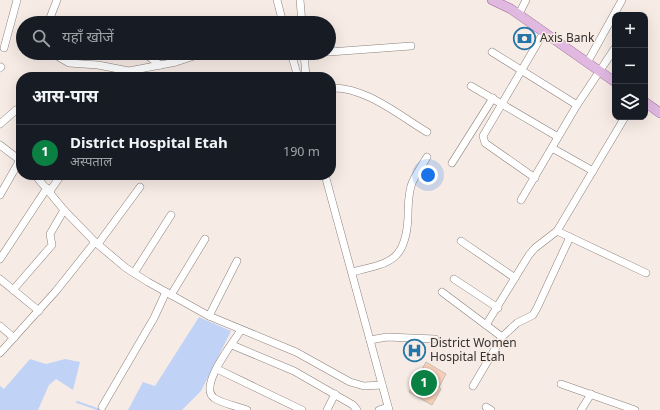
<!DOCTYPE html>
<html lang="hi">
<meta charset="utf-8">
<style>
body{margin:0;font-family:Georgia,"Noto Sans Devanagari",serif;background:#242831;color:#f1f3f6}
.controls{position:absolute;right:12px;top:12px;display:grid;overflow:hidden;border-radius:8px;box-shadow:0 4px 16px #0002}
.controls button{width:36px;height:36px;display:grid;place-items:center;padding:0;border:0;border-bottom:1px solid #363941;background:#171b24;color:#f1f3f6;font:20px sans-serif}
.you{position:absolute;left:428px;top:175px;width:14px;height:14px;margin:-10px;border:3px solid #fff;border-radius:50%;background:#1a73e8;box-shadow:0 0 0 6px #1a73e833}
.badge{display:grid;place-items:center;width:26px;height:26px;border-radius:50%;background:#0b8043;color:#fff;font-size:13px;font-weight:700}
.pin{position:absolute;translate:-50% -50%;border:2px solid #fff;box-shadow:0 1px 4px #0006}
.list{margin:0;padding:0;list-style:none}
h2{display:flex;justify-content:space-between;align-items:center;height:52px;margin:0;padding:0 16px;font-size:17px}
h2 small{font-size:13px;font-weight:400;color:#9ea1a6}
.list li{display:grid;grid-template-columns:26px 1fr auto;gap:12px;align-items:center;box-sizing:border-box;height:56px;padding:0 16px;border-top:1px solid #363941}
.list b{display:block;font-size:15px;white-space:nowrap}
.list p{margin:0;font-size:13px;white-space:nowrap;color:#9ea1a6}
.list em{font-size:13px;font-style:normal;color:#9ea1a6}
.icon{flex:none;width:22px;height:22px;fill:none;stroke:currentColor;stroke-width:2;stroke-linecap:round;stroke-linejoin:round}
.map{position:relative;flex:none;width:660px;height:410px;overflow:hidden}
.search{position:absolute;background:#171b24;box-shadow:0 4px 16px #0002;left:16px;top:16px;width:320px;height:44px;display:flex;align-items:center;gap:10px;box-sizing:border-box;padding:0 14px;border-radius:22px;color:#9ea1a6;font-size:15px}
.panel{position:absolute;background:#171b24;box-shadow:0 4px 16px #0002;left:16px;top:72px;width:320px;height:108px;border-radius:16px}
.map>svg:first-child{display:block}
.water{fill:#c0d3f7}
.lines{fill:none;stroke-linecap:round;stroke-linejoin:round}
.stream{stroke:#c0d3f7;stroke-width:2}
.building{fill:#f8d0b9;stroke:#c7bcb5}
.minor-casing{stroke:#8b817b;stroke-width:8}
.major-casing{stroke:#986a94;stroke-width:10}
.minor{stroke:#fff;stroke-width:7}
.major{stroke:#e0b8e0;stroke-width:9}
.labels{text-anchor:middle;stroke-width:3;stroke-linejoin:round;paint-order:stroke}
.poi-label{font-size:12px;fill:#36312f;stroke:#f7ebe5;text-anchor:start}
</style>
<div class="map">
<svg width="660" height="410" viewBox="0 0 660 410">
<rect width="100%" height="100%" fill="#f7ebe5"/>
<g class="water">
<path d="M199,317L231,331L201,391L182,410H128L143,382L155,386Z"/>
<path d="M30,359L46,364L65,359L80,362L73,390L56,379L49,385L38,410H0V386L4,389Z"/>
</g>
<g class="lines">
<path class="stream" d="M77,402L100,410"/>
</g>
<g class="building">
<path d="M418,343L426,347L417,362L409,357Z"/>
<path d="M426,362L446,374L439,387L441,389L432,405L409,392Z"/>
</g>
<g class="lines">
<defs>
<g id="minor">
<path d="M277,0L283,23"/>
<path d="M300,0L302,23"/>
<path d="M519,14L526,0"/>
<path d="M48,23L57,0"/>
<path d="M4,48L17,0"/>
<path d="M329,52L411,46"/>
<path d="M492,52L577,105"/>
<path d="M52,53L69,63L98,65L129,71L176,62L203,53"/>
<path d="M144,53L160,65"/>
<path d="M291,53L298,77"/>
<path d="M304,53L306,77"/>
<path d="M304,54L316,53"/>
<path d="M587,63L622,0"/>
<path d="M0,68L1,67"/>
<path d="M471,86L558,137"/>
<path d="M331,88C364,86 400,116 427,132"/>
<path d="M0,124L16,110"/>
<path d="M0,145L21,161"/>
<path d="M552,148L593,171"/>
<path d="M452,163L493,98"/>
<path d="M35,175L64,210L95,242L126,268L148,282L209,316L296,352L350,382L364,386L382,385"/>
<path d="M325,175L389,410"/>
<path d="M535,178L485,143L483,136L544,32"/>
<path d="M50,191L61,175"/>
<path d="M0,195L20,160"/>
<path d="M521,200L577,105L615,48"/>
<path d="M557,231L646,273"/>
<path d="M461,241L515,278"/>
<path d="M98,244L140,187"/>
<path d="M0,259L47,188"/>
<path d="M352,272C390,263 406,261 408,217C408,207 408,197 411,186C414,176 422,166 427,157"/>
<path d="M134,273L171,215"/>
<path d="M0,279L39,311"/>
<path d="M454,279L498,308"/>
<path d="M13,290L52,245L50,234L64,210"/>
<path d="M442,292L502,337"/>
<path d="M171,295L205,239"/>
<path d="M209,316L237,261"/>
<path d="M486,325L529,255L535,248L557,231L625,117"/>
<path d="M0,326L14,338"/>
<path d="M241,330C233,343 198,386 214,398C223,404 237,406 247,410"/>
<path d="M370,340L387,337L435,339"/>
<path d="M232,345L294,371L353,405L357,410"/>
<path d="M0,353L56,291L95,242"/>
<path d="M217,369L302,410"/>
<path d="M561,384L635,410"/>
<path d="M473,386L502,337L517,323L533,315L537,308L570,237"/>
<path d="M102,407L154,318L166,292"/>
<path d="M486,407L491,410"/>
<path d="M327,410L335,394"/>
<path d="M379,410L388,407"/>
<path d="M581,410L591,394"/>
</g>
<g id="major">
<path d="M492,0L511,9L615,82"/>
<path d="M645,102L660,113"/>
</g>
</defs>
<use href="#minor" class="minor-casing"/>
<use href="#major" class="major-casing"/>
<use href="#minor" class="minor"/>
<use href="#major" class="major"/>
</g>
<defs>
<symbol id="bank-ring" viewBox="-11 -11 22 22"><circle r="9.5" fill="#f7ebe5" stroke="#2376a7" stroke-width="1.5"/><path d="M-6-4H6V4H-6ZM0-2.3a2.3 2.3 0 1 0 0 4.6a2.3 2.3 0 1 0 0-4.6Z" fill="#2376a7"/></symbol>
<symbol id="hospital-ring" viewBox="-11 -11 22 22"><circle r="9.5" fill="#f7ebe5" stroke="#2376a7" stroke-width="1.5"/><path d="M-5-5h3v3.5h4V-5h3V5h-3V1.5h-4V5h-3Z" fill="#2376a7"/></symbol>
</defs>
<g fill-rule="evenodd">
<use href="#bank-ring" x="512" y="26" width="25" height="25"/>
<use href="#hospital-ring" x="402" y="338" width="25" height="25"/>
</g>
<g class="labels">
<g class="poi-label">
<text x="540" y="42">Axis Bank</text>
<text x="430" y="347">District Women<tspan x="430" dy="14">Hospital Etah</tspan></text>
</g>
</g>
</svg>
<div class="controls">
<button>+</button>
<button>−</button>
<button><svg class="icon" aria-label="layers" viewBox="0 0 24 24"><path d="M12 4l9 5-9 5-9-5zM3 14l9 5 9-5"/></svg></button>
</div>
<div class="you"></div>
<div class="pin badge" style="left:424px;top:383px">1</div>
<div class="search"><svg class="icon" aria-label="search" viewBox="0 0 24 24"><circle cx="10" cy="10" r="6"/><path d="M15 15l6 6"/></svg>यहाँ खोजें</div>
<section class="panel">
<h2>आस-पास<small></small></h2>
<ul class="list">
<li><span class="badge">1</span><div><b>District Hospital Etah</b><p>अस्पताल</p></div><em>190 m</em></li>
</ul>
</section>
</div>
